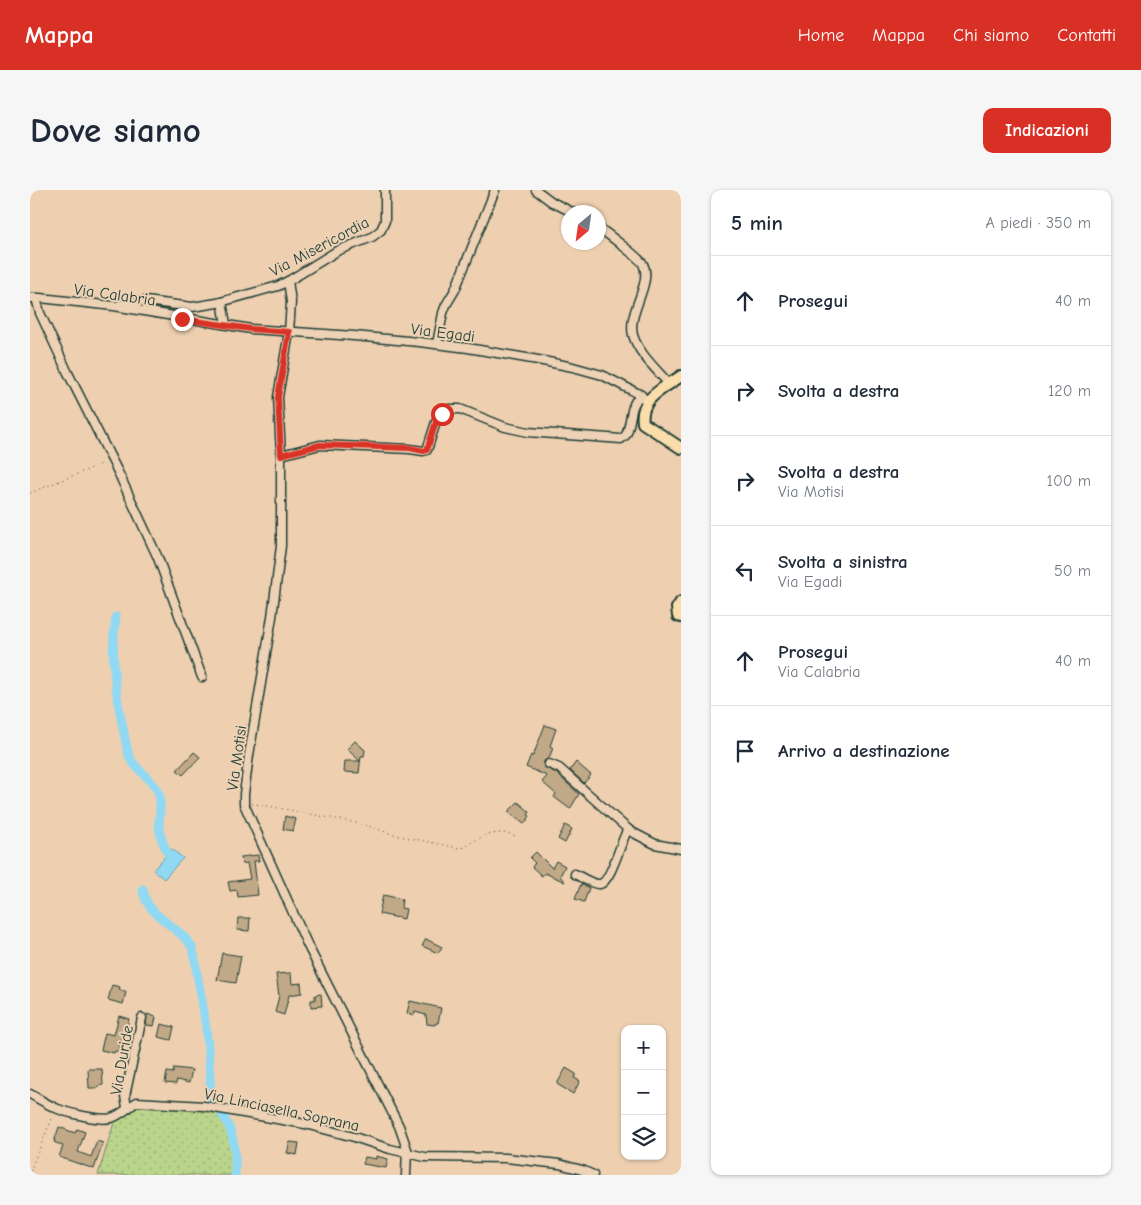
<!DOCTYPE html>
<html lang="it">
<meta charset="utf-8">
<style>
body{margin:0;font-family:"Comic Neue",sans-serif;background:#f6f6f7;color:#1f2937}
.controls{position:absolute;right:15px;bottom:15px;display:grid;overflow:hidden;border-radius:10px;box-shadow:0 1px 4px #0004}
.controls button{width:45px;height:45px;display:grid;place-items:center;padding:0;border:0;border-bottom:1px solid #e0e1e3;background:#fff;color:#1f2937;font:25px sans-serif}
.compass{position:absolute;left:531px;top:15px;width:45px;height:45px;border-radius:50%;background:#fff;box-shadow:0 1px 4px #0004;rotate:209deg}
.stop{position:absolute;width:15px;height:15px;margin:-11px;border:4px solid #d93025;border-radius:50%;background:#fff}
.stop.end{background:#d93025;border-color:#fff;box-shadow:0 1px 5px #0008}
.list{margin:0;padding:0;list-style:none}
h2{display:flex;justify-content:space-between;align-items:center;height:65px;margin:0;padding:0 20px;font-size:21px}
h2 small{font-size:16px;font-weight:400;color:#747a83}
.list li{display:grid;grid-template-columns:32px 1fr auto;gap:15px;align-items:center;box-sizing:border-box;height:90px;padding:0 20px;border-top:1px solid #e0e1e3}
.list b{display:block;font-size:19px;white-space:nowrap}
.list p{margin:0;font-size:16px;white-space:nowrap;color:#747a83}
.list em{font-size:16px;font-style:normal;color:#747a83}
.icon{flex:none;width:28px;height:28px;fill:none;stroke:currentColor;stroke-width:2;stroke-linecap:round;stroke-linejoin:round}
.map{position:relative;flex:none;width:651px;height:985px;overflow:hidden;border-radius:10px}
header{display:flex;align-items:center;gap:30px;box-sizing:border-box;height:70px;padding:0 25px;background:#d93025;color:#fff}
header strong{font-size:24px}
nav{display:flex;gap:28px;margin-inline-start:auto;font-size:18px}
.intro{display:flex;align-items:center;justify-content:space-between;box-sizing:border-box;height:120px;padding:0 30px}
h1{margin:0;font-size:35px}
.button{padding:12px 22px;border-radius:10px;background:#d93025;color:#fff;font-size:18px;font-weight:700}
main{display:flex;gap:30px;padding:0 30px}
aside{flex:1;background:#fff;border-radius:10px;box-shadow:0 1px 4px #0004}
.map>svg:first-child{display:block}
.grass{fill:url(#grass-dots);stroke:#6c8860}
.water{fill:#91d9f3;stroke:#639ba7}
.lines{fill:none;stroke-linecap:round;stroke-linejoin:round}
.canal{stroke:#91d9f3;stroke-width:9}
.building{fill:#c1a987;stroke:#1f3d34}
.minor-casing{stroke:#1f3d34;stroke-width:11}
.major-casing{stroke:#1f3d34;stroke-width:14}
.path{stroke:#1f3d34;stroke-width:1;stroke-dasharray:1 4;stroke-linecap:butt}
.minor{stroke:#eed2b5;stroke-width:8}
.major{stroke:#faddab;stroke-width:10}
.route{stroke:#d93025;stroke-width:6}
.labels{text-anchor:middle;stroke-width:4;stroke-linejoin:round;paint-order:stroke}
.street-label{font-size:16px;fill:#1f3d34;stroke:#eed2b5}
</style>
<header>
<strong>Mappa</strong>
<nav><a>Home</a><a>Mappa</a><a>Chi siamo</a><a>Contatti</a></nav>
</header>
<div class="intro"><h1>Dove siamo</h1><a class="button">Indicazioni</a></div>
<main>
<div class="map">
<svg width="651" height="985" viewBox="0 0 651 985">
<defs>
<pattern id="grass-dots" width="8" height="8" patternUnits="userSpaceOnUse" patternTransform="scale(1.25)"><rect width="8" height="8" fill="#bad48b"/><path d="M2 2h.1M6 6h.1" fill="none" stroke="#9fb779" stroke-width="1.8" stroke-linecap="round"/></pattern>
</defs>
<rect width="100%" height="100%" fill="#eed0b1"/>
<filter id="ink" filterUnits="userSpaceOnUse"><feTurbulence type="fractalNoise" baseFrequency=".02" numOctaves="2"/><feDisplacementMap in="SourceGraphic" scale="10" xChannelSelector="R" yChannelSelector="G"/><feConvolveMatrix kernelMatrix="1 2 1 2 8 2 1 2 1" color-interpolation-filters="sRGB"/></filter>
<g filter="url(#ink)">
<path class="grass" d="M107,912L186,918L197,931L202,944L205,985H68L86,926Z"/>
<path class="water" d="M142,659L153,668L134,689L123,680Z"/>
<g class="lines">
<g class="canal">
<path d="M86,427C80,465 85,500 93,538C95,547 96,559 100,568C107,581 123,589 129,604C132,614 129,624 129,634C129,645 133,654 138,664"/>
<path d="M113,699C115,726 151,737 162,757C165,765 166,776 167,784C176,826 180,868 181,911"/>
<path d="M192,925C205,941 206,966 205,985"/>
</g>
</g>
<g class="building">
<path d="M515,535L526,539L520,556L523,558L519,568L514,571V577L526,583L549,604L540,619L524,607L526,604L512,592L517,586L496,577L501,565L503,566Z"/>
<path d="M325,551L335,560L334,566H331L329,583L314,582L315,571H330L317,559Z"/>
<path d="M164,562L170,567L153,585L147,580Z"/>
<path d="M546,572L561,585L554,593L540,580Z"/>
<path d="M488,612L500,622L498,625L500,626L494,634L478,622Z"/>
<path d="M255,626L266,629L263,641L253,639Z"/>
<path d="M535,635L542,639L535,653L528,649Z"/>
<path d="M506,662L522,678L526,671L535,676L530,686L535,692L515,683L512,686L502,677L505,673L500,668Z"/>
<path d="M228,665L229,671H224L228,705L208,707L207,700L200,701L198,692L220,689L217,673L212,674L211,667Z"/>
<path d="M551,694L559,698L554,712L545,709Z"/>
<path d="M353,705L372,709L371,718L376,719L374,729L349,724Z"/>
<path d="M208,728H220L219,741L207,740Z"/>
<path d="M396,749L412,757L408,763L392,756Z"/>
<path d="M192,763L211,766L206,793L187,790Z"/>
<path d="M261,783L262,794L271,793L272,803L259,805L254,825L245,822L249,806L246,784Z"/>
<path d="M82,795L90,797L89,800L96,802L93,814L78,810Z"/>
<path d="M291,804L292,816L281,817V810H285V805Z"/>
<path d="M380,811L411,818L408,833H406L405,835L397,834L396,825L385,822L384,825L377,823Z"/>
<path d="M117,824L126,827L124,836L116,835Z"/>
<path d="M89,826L99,829L95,845L93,844L88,862L85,861L84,863L71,860L75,843L84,845Z"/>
<path d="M131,834L144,837L141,850L128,847Z"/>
<path d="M144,878L162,880L159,893L147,890L146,894L135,893L137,882L143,883Z"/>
<path d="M536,878L546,884L544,888L550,891L543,904L527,894Z"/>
<path d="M58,879H72L73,895L68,896V898H59Z"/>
<path d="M29,937L45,943L47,939L55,942L48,962L61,967L67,951L73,953L64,979L29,967L33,956L24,952Z"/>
<path d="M260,952L269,953L267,965L257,963Z"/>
<path d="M346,966L358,969L356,978L333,974L335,967L346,969Z"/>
</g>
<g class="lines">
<defs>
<g id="minor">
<path d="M506,0L522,12L542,22"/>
<path d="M568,37C575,42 611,69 613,74C623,93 597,123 603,145C608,163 627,180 639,194"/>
<path d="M258,91L261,112L259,142L248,207L251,265V356L242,427L219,565L214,604V614L278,756L369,936L377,959L376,985"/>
<path d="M0,108H10L84,116L221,139L324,146L389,152L438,158L508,170L543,177L572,185L611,205L617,212"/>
<path d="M6,108L10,123L38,183L88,282L128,368L172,487"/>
<path d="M192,112L196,134"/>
<path d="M89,115L116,111L162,117L187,113L248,96L260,90L307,61L342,47L351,40L355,31V0"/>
<path d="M407,154L413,123L416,115L425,100L465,0"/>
<path d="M251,265L290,255L380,259L393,261L397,260L406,232L411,224L419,219H430L475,237L498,242L591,249L596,245C602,232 599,214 611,205"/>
<path d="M519,574L529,578L600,641L625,654L651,659"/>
<path d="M545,684C551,687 563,695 570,694C581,692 591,650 598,639"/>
<path d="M0,904C9,909 18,915 28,919C38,923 70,931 81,928C90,926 98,917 107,912L174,916L275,934L324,947L360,959L395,967L476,968L529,974L552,980L563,985"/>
<path d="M97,917L95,906L112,828"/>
</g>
<g id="major">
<path d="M651,186C633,199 609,208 613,233L651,258"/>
<path d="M651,412L647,418L648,426L651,427"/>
</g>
</defs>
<use href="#minor" class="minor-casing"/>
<use href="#major" class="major-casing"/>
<g class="path">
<path d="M0,303L74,273"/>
<path d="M222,614L233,615L332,634L365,645L428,658C434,658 435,656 439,654C453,645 471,639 485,646"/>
<path d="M0,981L23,926"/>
</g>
<use href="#minor" class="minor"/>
<use href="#major" class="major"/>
</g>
</g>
<g class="lines" filter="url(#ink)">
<path class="route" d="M152,129L221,139L259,142L248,207L251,265L290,255L380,258L394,261L397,260L406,232L412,224"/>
</g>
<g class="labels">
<g class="street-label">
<text transform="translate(289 56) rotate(-28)" y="6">Via Misericordia</text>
<text transform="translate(85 104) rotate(8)" y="6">Via Calabria</text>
<text transform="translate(413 142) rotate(7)" y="6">Via Egadi</text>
<text transform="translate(206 568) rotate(-82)" y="6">Via Motisi</text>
<text transform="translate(91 870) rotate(-80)" y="6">Via Duride</text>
<text transform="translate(252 919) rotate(12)" y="6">Via Linciasella Soprana</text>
</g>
</g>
</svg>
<div class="controls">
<button>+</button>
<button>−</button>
<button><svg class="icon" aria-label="layers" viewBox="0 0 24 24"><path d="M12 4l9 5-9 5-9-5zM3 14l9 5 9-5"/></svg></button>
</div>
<svg class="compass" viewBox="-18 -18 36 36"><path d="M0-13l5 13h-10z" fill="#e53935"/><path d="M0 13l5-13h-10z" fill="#747a83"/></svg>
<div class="stop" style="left:412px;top:224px"></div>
<div class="stop end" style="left:152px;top:129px"></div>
</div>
<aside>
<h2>5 min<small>A piedi · 350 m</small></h2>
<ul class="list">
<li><svg class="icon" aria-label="ahead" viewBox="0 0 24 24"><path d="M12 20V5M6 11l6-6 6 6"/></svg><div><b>Prosegui</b></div><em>40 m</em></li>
<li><svg class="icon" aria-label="right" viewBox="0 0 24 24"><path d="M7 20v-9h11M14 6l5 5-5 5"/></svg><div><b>Svolta a destra</b></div><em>120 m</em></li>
<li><svg class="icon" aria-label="right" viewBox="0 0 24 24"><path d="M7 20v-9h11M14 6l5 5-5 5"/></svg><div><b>Svolta a destra</b><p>Via Motisi</p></div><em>100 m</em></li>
<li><svg class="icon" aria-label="left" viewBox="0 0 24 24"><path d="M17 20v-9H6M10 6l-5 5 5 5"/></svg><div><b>Svolta a sinistra</b><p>Via Egadi</p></div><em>50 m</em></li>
<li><svg class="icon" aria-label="ahead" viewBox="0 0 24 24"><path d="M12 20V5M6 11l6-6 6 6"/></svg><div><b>Prosegui</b><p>Via Calabria</p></div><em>40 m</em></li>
<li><svg class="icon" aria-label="arrive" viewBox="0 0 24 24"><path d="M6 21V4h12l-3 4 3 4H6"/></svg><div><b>Arrivo a destinazione</b></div></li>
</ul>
</aside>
</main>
